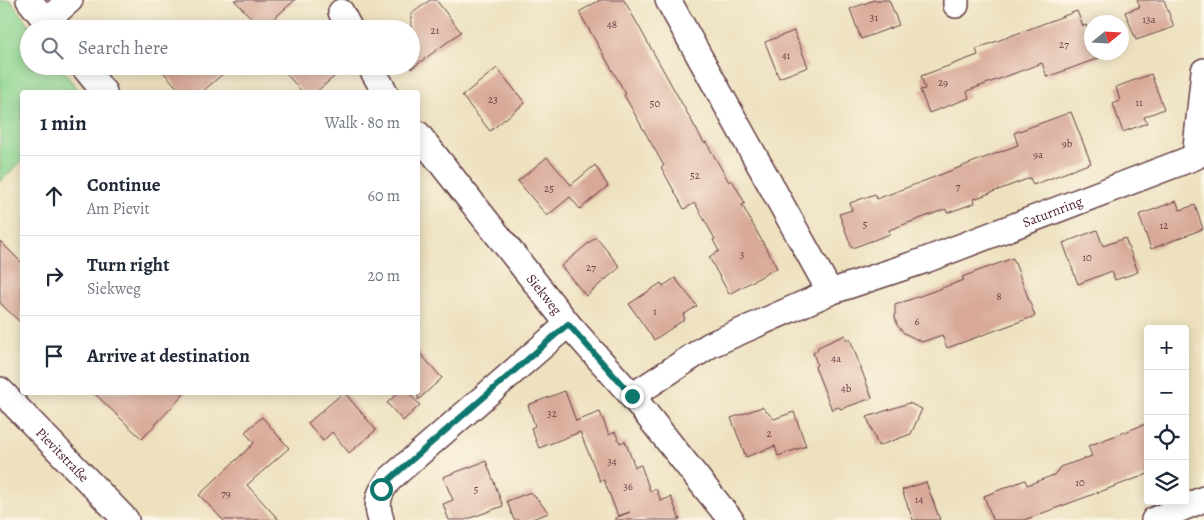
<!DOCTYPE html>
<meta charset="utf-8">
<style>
body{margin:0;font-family:Alegreya,serif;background:#f6f6f7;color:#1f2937}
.controls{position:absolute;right:15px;bottom:15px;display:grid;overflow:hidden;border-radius:5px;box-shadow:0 2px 12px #0003}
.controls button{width:45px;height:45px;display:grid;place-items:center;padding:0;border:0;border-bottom:1px solid #e0e1e3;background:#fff;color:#1f2937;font:25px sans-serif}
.compass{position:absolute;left:1084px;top:15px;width:45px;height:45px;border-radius:50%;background:#fff;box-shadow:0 2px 12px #0003;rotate:72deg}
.stop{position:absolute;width:15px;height:15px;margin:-11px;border:4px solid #0f766e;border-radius:50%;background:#fff}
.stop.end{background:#0f766e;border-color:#fff;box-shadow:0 1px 5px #0008}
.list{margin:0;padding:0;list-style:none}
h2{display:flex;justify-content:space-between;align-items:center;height:65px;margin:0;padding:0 20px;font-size:21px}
h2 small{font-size:16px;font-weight:400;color:#747a83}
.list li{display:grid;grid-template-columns:32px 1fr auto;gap:15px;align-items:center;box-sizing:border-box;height:80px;padding:0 20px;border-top:1px solid #e0e1e3}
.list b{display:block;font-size:19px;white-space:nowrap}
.list p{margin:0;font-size:16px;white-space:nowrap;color:#747a83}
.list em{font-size:16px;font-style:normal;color:#747a83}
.icon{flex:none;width:28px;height:28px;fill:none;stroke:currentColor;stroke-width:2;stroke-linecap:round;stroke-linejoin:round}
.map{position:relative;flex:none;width:1204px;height:520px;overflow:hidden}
.search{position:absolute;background:#fff;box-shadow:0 2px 12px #0003;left:20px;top:20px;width:400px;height:55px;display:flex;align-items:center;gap:12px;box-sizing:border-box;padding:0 18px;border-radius:28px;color:#747a83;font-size:19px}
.panel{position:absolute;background:#fff;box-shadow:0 2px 12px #0003;left:20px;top:90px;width:400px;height:305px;border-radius:5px}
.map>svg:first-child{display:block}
.green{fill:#8cd591;stroke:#6b7a5e}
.building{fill:#d8a898}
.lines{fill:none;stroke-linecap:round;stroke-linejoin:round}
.minor-casing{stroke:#623c41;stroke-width:28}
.minor{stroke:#fff;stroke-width:25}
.route{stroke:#0f766e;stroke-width:6}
.labels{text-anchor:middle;stroke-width:4.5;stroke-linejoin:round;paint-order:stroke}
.number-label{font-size:11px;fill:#6e4146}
.street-label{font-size:14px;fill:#4a1f2b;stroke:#fcf5e5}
</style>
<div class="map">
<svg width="1204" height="520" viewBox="0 0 1204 520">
<rect width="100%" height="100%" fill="#fcf5e5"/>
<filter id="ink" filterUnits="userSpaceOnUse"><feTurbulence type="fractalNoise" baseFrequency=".02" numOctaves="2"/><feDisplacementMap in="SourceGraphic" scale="10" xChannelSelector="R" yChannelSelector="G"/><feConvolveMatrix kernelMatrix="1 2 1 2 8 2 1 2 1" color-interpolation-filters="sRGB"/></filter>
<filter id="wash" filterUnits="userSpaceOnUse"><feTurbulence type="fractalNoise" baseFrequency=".0096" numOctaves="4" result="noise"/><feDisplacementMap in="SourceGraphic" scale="20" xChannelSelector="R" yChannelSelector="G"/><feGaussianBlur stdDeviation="1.12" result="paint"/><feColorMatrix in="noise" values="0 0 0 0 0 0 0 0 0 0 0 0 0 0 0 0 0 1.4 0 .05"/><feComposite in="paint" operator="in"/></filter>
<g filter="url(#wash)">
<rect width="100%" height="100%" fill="#ede1bf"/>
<path class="green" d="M0,0H10L32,29H29V66H60L79,92H22V161L0,182Z"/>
<g id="blocks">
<g class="building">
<path d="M234,0H295L262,29Z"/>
<path d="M430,0H436L461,32L411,69V14Z"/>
<path d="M600,0H624L704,143L706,142L729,182L732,180L745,203L742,205L777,268L729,294L709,257L719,251L713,240L715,239L695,203L684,209L661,167L664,166L624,95L626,94L579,12Z"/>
<path d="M874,0H889L899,25L861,39L850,9Z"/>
<path d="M1137,0H1164L1174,27L1136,40L1125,12L1140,7Z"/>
<path d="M1077,11L1083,26L1086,25L1092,39V52H1097L1099,58L1047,77L1042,63L967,91L969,98L929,113L920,90L925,89L921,76L978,55L976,49Z"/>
<path d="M794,31L808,67L779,78L765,42Z"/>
<path d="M158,66H232L202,92H181Z"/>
<path d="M280,66H347L316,92H302Z"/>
<path d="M497,68L525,103L490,131L462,96Z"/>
<path d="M1151,74L1164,109L1144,117L1147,123L1123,132L1113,104L1120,101L1116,87Z"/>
<path d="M1071,112L1091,163L1033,185L1030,178L974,199L975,203L947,213L946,209L889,230L890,234L852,248L839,214L852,210L850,203L875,194L877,199L1018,145L1014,133Z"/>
<path d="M547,157L571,185L595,165L608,186L580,209L570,197L547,216L518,181Z"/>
<path d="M1176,201L1180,210L1195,205L1203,229L1151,249L1139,215Z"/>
<path d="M1097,230L1103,246L1125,238L1138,272L1115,280L1112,271L1078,284L1063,243Z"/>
<path d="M596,237L620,267L586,296L561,266Z"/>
<path d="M0,241L22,263V324L0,303Z"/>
<path d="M1013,258L1035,316L947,348L942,335L922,342L904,333L897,325L895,317V305L964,280L962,277Z"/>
<path d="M675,278L697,306L683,315L685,319L654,340L629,304L661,283L663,286Z"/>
<path d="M845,335L847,340L850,339L872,398L841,409L838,407L832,410L815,367L817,364L813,353L817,351L818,347Z"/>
<path d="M418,351L442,378L418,400Z"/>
<path d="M565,391L576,421L600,412L609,435L615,432L620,443L625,441L635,467L641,465L650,491L656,489L661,501L671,497L680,520H615V518L630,512L618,516L604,480L600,481L580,432L539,448L531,428L535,426L528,405Z"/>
<path d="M93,392H186L142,439Z"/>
<path d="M344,392L376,430L349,453L332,432L323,441L308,423Z"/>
<path d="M399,392H408L420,405L403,421L387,403Z"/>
<path d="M909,403L922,409L911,434L878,446L867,417Z"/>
<path d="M762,407L774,419L794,412L806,446L778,456L775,446L746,457L731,418Z"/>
<path d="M262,417L289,448L247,485L279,520H223L199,495L254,443L245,432Z"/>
<path d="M1148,423V474L1024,520H993L984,496L1025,480L1027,485L1054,475L1060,467L1092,456L1088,446Z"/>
<path d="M486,461L503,506L465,520H449L443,504L453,500L443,477Z"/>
<path d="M926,482L940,520H913L902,490Z"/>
<path d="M531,492L549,513L529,520H514L507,501Z"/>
</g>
</g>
</g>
<g filter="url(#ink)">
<use href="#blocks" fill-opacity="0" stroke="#623c41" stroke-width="1"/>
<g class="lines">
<defs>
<g id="minor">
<path d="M29,0L52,29"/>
<path d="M668,0L830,292"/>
<path d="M956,0V5"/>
<path d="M341,12L350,29"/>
<path d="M46,21L70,0"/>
<path d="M83,66L104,92"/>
<path d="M370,66L385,92"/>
<path id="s1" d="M418,134L568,324L632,396L731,520"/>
<path id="s2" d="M0,390L126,520"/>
<path id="s3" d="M632,396L710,345L830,292L923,261L1195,157L1204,71"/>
<path d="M381,520C375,503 379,491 391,478L568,324"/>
<path d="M1154,520L1204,499"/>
</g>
</defs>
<use href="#minor" class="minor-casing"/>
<use href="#minor" class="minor"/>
</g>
</g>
<g class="lines" filter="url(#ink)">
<path class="route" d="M381,489L391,478L568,324L632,396"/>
</g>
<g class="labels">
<g class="number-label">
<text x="874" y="21">31</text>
<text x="1149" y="23">13a</text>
<text x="612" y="28">48</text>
<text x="435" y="34">21</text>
<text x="1064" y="48">27</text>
<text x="786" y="59">41</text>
<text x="943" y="86">29</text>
<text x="493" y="103">23</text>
<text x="1139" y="106">11</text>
<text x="655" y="107">50</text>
<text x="1067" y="147">9b</text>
<text x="1038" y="158">9a</text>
<text x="695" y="179">52</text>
<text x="958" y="190">7</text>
<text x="549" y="192">25</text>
<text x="865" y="228">5</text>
<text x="1164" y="229">12</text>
<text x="742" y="258">3</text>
<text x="1087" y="261">10</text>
<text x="591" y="271">27</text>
<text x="999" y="300">8</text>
<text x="655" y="315">1</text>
<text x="917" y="325">6</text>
<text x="836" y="362">4a</text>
<text x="846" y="392">4b</text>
<text x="552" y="417">32</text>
<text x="769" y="437">2</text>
<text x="612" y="465">34</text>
<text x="1080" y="486">10</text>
<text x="628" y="490">36</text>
<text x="476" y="493">5</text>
<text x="226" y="497">79</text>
<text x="919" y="503">14</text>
</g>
<g class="street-label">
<text dy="5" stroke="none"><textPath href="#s3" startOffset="461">Saturnring</textPath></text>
<text dy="5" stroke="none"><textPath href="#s1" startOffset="204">Siekweg</textPath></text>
<text dy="5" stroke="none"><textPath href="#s2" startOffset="90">Pievitstraße</textPath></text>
</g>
</g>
</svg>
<div class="controls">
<button>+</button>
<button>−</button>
<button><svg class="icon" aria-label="locate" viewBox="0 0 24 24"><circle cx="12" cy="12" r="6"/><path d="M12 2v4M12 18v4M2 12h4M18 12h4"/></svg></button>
<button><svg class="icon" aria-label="layers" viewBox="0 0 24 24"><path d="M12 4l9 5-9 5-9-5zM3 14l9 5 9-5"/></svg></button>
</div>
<svg class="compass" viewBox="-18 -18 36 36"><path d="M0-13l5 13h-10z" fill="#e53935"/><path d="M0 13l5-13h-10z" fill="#747a83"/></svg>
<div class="stop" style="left:381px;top:489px"></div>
<div class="stop end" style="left:632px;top:396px"></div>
<div class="search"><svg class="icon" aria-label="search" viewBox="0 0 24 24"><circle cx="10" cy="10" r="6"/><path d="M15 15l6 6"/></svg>Search here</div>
<section class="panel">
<h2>1 min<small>Walk · 80 m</small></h2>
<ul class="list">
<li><svg class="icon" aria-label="ahead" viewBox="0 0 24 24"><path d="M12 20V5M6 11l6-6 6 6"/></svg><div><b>Continue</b><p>Am Pievit</p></div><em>60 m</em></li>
<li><svg class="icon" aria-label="right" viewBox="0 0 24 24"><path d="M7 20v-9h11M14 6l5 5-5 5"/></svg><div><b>Turn right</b><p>Siekweg</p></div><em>20 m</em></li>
<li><svg class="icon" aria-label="arrive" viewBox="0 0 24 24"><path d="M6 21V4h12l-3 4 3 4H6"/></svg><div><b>Arrive at destination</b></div></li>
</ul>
</section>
</div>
